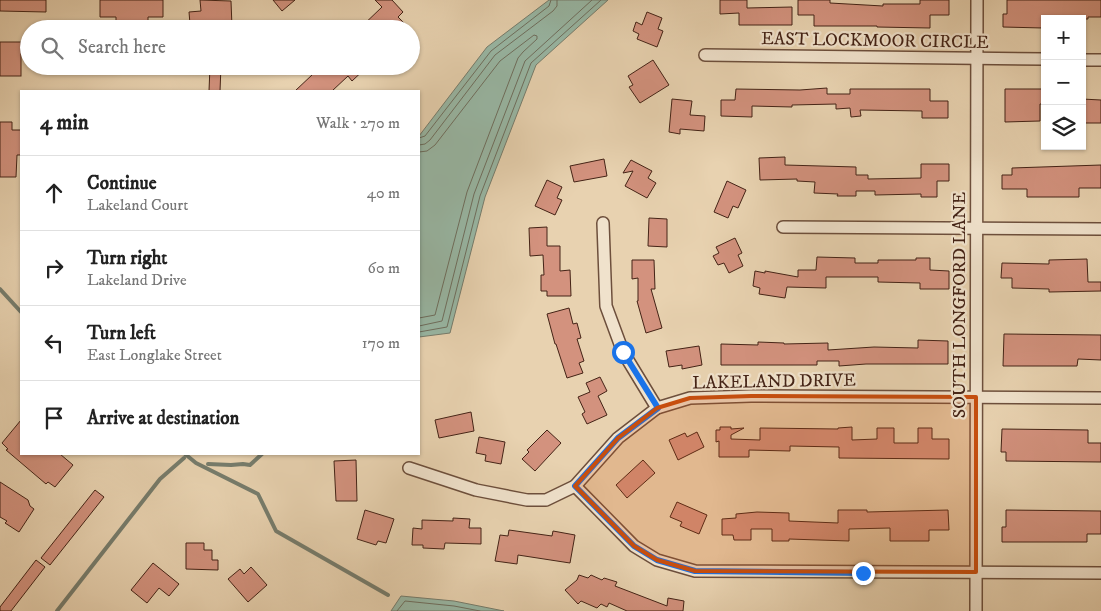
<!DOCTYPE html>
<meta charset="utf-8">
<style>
body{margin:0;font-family:"IM FELL DW Pica",serif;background:#f6f6f6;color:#222}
.controls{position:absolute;right:15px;top:15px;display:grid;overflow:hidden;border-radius:0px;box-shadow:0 1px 4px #0004}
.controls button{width:45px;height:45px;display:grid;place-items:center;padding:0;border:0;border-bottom:1px solid #e0e0e0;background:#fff;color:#222;font:25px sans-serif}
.stop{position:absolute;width:15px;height:15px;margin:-11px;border:4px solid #1a73e8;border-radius:50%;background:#fff}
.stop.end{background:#1a73e8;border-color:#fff;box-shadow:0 1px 5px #0008}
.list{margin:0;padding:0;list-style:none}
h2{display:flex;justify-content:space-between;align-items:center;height:65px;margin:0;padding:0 20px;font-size:21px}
h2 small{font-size:16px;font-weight:400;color:#767676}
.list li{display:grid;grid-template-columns:32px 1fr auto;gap:15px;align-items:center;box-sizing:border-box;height:75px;padding:0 20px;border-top:1px solid #e0e0e0}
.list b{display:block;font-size:19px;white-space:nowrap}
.list p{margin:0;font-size:16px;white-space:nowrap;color:#767676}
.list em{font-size:16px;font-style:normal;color:#767676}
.icon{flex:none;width:28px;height:28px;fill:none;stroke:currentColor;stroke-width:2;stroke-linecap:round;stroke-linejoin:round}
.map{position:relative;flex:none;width:1101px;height:611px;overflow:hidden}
.search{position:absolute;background:#fff;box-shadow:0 1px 4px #0004;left:20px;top:20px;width:400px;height:55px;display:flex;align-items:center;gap:12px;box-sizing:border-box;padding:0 18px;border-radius:28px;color:#767676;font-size:19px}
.panel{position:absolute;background:#fff;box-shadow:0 1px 4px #0004;left:20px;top:90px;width:400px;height:365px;border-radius:0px}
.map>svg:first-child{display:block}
.water{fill:#98b8a6;stroke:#767c6c}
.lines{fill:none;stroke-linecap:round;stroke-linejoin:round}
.shore{stroke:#6e6e5e;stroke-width:1}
.stream{stroke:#767c6c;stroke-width:4}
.building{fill:#d3927e;stroke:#442316}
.minor-casing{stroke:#6d4f3c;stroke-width:14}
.minor{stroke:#f0e2cc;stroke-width:11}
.route{stroke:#1a73e8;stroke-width:6}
.marked{fill:#c74e0e;fill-opacity:0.2;stroke:#c74e0e;stroke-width:4;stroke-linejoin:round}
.labels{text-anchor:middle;stroke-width:4.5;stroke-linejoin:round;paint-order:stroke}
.street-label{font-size:18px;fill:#442316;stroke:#f0e2cc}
</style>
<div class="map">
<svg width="1101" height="611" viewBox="0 0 1101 611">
<rect width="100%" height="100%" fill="#e8d2b0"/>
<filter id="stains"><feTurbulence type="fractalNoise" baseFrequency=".004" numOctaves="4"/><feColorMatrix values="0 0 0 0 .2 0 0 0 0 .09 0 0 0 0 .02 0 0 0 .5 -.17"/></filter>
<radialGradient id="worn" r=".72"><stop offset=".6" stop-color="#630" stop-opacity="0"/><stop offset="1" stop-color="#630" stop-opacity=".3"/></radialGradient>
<g class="water">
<path d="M549,0H608L536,65L485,197L450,333L419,337V136L487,47Z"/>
<path d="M401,596L454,601L504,611H391Z"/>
</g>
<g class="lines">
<g class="shore">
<path d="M419,138L425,136L491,51L549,6L551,0"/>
<path d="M419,145L425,144L430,140L495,55L553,11L557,6V0"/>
<path d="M419,152L427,151L435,145L500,61L534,35L537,36V39L523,52L518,58L467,192L435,315L419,318"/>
<path d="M419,326L442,321L474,194L525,61L592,0"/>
<path d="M419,332L447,327L480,196L531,63L601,0"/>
<path d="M397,611L405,601L454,606L480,611"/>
</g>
<g class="stream">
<path d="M0,289L21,312"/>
<path d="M185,454L196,463L258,494L276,531L388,595"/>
<path d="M208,464L231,465L243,464L250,465L262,454"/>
<path d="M57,611L160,479L184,458"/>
</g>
</g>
<g class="building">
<path d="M0,0H46V12L0,11Z"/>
<path d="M100,0H163V17H148V23H116V17H100Z"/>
<path d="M200,0L231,1L232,27L200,28V24H190L189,12L201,11Z"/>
<path d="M273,0H295L282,11Z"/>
<path d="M375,0H392L403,12L398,17L404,23L398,29H359L382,7Z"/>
<path d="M720,0H747V8L792,7V25H739V13L720,14Z"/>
<path d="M798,0H830V3L883,6V4H920V0H949V15H930V28L877,27V26H814V15H798Z"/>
<path d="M1007,0H1101V17H1088V19H1044L1043,28L1003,27V14H1007Z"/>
<path d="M647,12L662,18L658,29L663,31L657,47L637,39L639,34L633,31L636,22L642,25Z"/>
<rect x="0" y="42" width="21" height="34"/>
<path d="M653,60L669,85L640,103L629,87L633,85L628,76Z"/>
<path d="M210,66H221L220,91H209Z"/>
<path d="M306,66H368L352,81L348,76L332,91H295L313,74Z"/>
<path d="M827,88V94H850V89H930V101H948V118H922V111L860,110L861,116L851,117L850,108L836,109V104L792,105V107L752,106V117L721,116V100H735L736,89L800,90Z"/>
<path d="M1005,89H1043V104H1040V121L1005,122Z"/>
<path d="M672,99L692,101L690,115L705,116L704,131L680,129V134L669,132Z"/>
<path d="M1082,99L1101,100V123H1082Z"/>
<path d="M0,122H12V130H21V155H17L16,177H0Z"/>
<path d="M785,157V165L856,167V175H868V179L921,178V164H949V181H937V197H921V194L875,195V191H856V196H837L838,194L814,193L815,182L797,181V179L760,180L759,158Z"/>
<path d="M604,159L607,176L574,182L570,166Z"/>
<path d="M631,160L652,171L648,178L656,183L647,198L625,186L633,171L623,173Z"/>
<path d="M1101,165V188H1079V197H1027V189H1002V175H1012V168Z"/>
<path d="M547,180L562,187L557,198L562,200L555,215L535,206Z"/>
<path d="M727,181L746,190L738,208L733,206L728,218L714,212Z"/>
<path d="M649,218L667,219V247L648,246Z"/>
<path d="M547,227V246H560V271L570,270L571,296H547V291H541V275H544L543,255L530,256L529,228Z"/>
<path d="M735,238L742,253L738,255L743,266L729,273L724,263L718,265L713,256L719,253L716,247Z"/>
<path d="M817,257L855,258V263H878V260H916V258H930V270L949,271V289H920V283L878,282V277H826V288L787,287L785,298L759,294L760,288L753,286L755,271L765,273V271L798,277V270H816Z"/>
<path d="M1087,259L1088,282H1101V291L1049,292V289L1012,288V278H1001L1002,263L1049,264V260Z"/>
<path d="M632,260H654L655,289H651L662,328L646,333L637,301H638V278L632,279Z"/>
<path d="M569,308L573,324L577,323L581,338L577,339L584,361L579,363L583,373L567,378L556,344H555L547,314Z"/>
<path d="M1004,334L1101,335V360L1078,359L1077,366H1003Z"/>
<path d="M918,340L948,341V364H866L839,366V361H817V365H721V344L758,345V342L784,343V344L828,343V350L874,347L918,348Z"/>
<path d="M699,346L702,365L682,369V365L669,367L666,351Z"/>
<path d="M600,377L607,391L598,396L607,415L587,424L582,414L585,412L578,397L590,392L586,383Z"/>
<path d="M471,412L474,431L439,438L435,420Z"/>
<path d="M21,420V454H60L73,465L55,487L48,482L46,484L6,450L8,449L2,443Z"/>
<path d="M720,427H731V429L744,428L731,435V439L760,440V428L838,429V428L852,427V440L877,439V428H894V443H918V428H932V439H949V459L839,458V447L790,446V451L749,450V457H719V441L716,442V430H720Z"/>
<path d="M1002,429L1088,430V443H1101V462L1006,461V452H1001Z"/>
<path d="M547,430L561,443L535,471L522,459L529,452L527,450Z"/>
<path d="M697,432L704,447L678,460L669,440L685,433L687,437Z"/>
<path d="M479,437L505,442L501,464L485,461L486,455L476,453Z"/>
<path d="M356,460L357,501H336L334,461Z"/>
<path d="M643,460L655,473L627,498L616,485Z"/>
<path d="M0,482L28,500L30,506L34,509L19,532L5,523L7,521L0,517Z"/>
<path d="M95,490L104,497L50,565L41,558Z"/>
<path d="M677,502L707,515L699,534L680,526L682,522L670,517Z"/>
<path d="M365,510L394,519L386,543L378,541L376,545L357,539Z"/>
<path d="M838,510H867V512L948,510L949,530H929V541H890V528L849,529V541L789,539V541H772V529H751V540H734L733,535H722V519L736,518V514L757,512L789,513V521L838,523Z"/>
<path d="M1006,510L1101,511V534H1087V542H1002V527H1006Z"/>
<path d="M453,518L470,519L469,528H481V544L445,543L444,549L423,548V545H412L413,528L422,529V520L453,521Z"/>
<path d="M509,530L552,536L553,531L575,535L570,563L518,555L517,564L495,561L500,535L508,536Z"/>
<path d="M186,543H204V550H212V560H218V570L186,569Z"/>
<path d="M36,560L45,567L11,611H0V607Z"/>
<path d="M153,563L179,584L169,596L159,588L147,603L131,590Z"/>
<path d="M251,567L267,585L248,602L228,579L240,569L244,574Z"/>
<path d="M579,575L588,578L591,575L602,580L604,578L617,582L615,586L667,606L668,598L684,601L683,611H627L609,603L607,607L601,604L597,608L581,601L578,604L565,590L577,580Z"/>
</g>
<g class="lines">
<defs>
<g id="minor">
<path d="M705,55L1045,59"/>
<path d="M1082,60H1101"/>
<path d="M603,223L606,306L623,352L657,408"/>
<path d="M783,227L1101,229"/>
<path d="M409,468L476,490L527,500H546L575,486L618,438L657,408L690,398L751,396L1101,398"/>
<path d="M575,486L634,546L657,560L695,571L1101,573"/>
<path d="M976,611L977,0"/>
</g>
</defs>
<use href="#minor" class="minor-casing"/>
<use href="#minor" class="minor"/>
</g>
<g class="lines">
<path class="route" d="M623,352L658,408L618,438L575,486L634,546L657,560L695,571L863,573"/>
</g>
<path class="marked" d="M751,396L976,397V572L695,571L657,560L634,546L575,486L618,438L657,408L690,398Z"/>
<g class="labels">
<g class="street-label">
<text transform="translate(875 40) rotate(1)" y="6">EAST LOCKMOOR CIRCLE</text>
<text transform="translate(959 305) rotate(-90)" y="6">SOUTH LONGFORD LANE</text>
<text transform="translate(774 381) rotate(-1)" y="6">LAKELAND DRIVE</text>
</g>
</g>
<rect width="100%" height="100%" filter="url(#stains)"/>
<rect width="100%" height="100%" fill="url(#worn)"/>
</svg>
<div class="controls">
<button>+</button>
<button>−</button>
<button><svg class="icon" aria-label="layers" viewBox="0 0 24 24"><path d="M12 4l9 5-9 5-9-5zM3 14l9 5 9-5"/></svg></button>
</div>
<div class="stop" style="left:623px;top:352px"></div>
<div class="stop end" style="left:863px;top:573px"></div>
<div class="search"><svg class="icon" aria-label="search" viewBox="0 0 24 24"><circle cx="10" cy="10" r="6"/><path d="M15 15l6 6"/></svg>Search here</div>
<section class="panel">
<h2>4 min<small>Walk · 270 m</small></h2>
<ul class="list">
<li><svg class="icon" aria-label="ahead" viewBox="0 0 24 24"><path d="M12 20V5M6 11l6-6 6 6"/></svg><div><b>Continue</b><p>Lakeland Court</p></div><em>40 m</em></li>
<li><svg class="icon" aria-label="right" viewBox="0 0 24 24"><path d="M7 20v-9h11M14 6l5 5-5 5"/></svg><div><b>Turn right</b><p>Lakeland Drive</p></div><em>60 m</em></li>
<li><svg class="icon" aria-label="left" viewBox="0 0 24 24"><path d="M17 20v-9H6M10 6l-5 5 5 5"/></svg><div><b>Turn left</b><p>East Longlake Street</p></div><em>170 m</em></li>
<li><svg class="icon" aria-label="arrive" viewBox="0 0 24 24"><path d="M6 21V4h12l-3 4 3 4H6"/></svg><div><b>Arrive at destination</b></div></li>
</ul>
</section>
</div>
